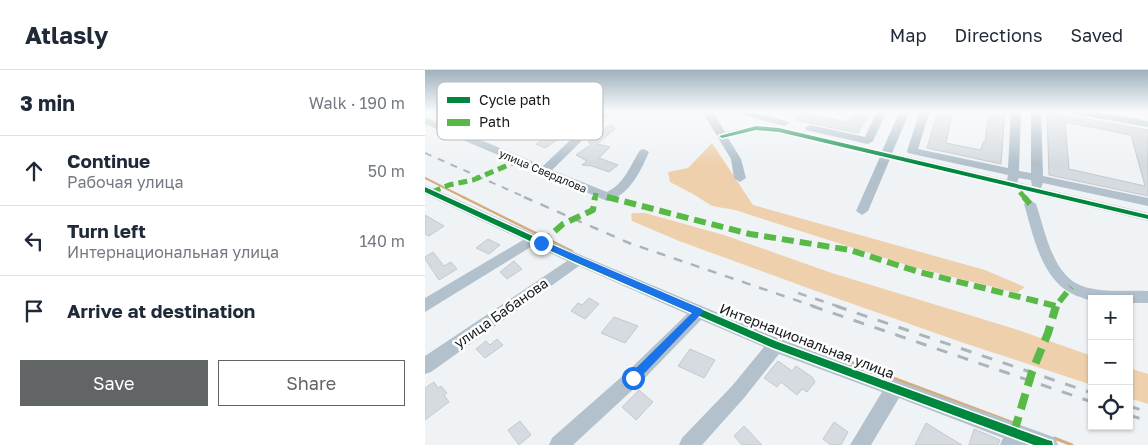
<!DOCTYPE html>
<meta charset="utf-8">
<style>
body{margin:0;font-family:"Golos Text",sans-serif;background:#f2f2f3;color:#1f2937}
.controls{position:absolute;right:15px;bottom:15px;display:grid;overflow:hidden;border-radius:0px;box-shadow:0 1px 4px #0004}
.controls button{width:45px;height:45px;display:grid;place-items:center;padding:0;border:0;border-bottom:1px solid #e0e1e3;background:#fff;color:#1f2937;font:25px sans-serif}
.stop{position:absolute;width:15px;height:15px;margin:-11px;border:4px solid #1a73e8;border-radius:50%;background:#fff}
.stop.end{background:#1a73e8;border-color:#fff;box-shadow:0 1px 5px #0008}
.list{margin:0;padding:0;list-style:none}
h2{display:flex;justify-content:space-between;align-items:center;height:65px;margin:0;padding:0 20px;font-size:21px}
h2 small{font-size:16px;font-weight:400;color:#747a83}
.list li{display:grid;grid-template-columns:32px 1fr auto;gap:15px;align-items:center;box-sizing:border-box;height:70px;padding:0 20px;border-top:1px solid #e0e1e3}
.list b{display:block;font-size:19px;white-space:nowrap}
.list p{margin:0;font-size:16px;white-space:nowrap;color:#747a83}
.list em{font-size:16px;font-style:normal;color:#747a83}
.actions{display:flex;gap:10px;padding:15px 20px}
.actions a{flex:1;padding:11px 0;border:1px solid #626566;border-radius:0px;text-align:center;font-size:18px;color:#626566}
.actions .main{background:#626566;color:#fff}
.icon{flex:none;width:28px;height:28px;fill:none;stroke:currentColor;stroke-width:2;stroke-linecap:round;stroke-linejoin:round}
.map{position:relative;flex:none;width:723px;height:375px;overflow:hidden}
header{display:flex;align-items:center;gap:30px;box-sizing:border-box;height:70px;padding:0 25px;background:#fff;border-bottom:1px solid #e0e1e3}
header strong{font-size:24px}
nav{display:flex;gap:28px;margin-inline-start:auto;font-size:18px}
main{display:flex}
aside{flex:1;background:#fff}
.map>svg:first-child{display:block}
.forest{fill:#eed0ad}
.lines{fill:none;stroke-linecap:round;stroke-linejoin:round}
.stream-far2{stroke:#d3ad7f;stroke-width:2}
.stream-far1{stroke:#d3ad7f;stroke-width:2.5}
.stream{stroke:#d3ad7f;stroke-width:3}
.building{fill:#d5dbe0;stroke:#c6c9cb;fill-rule:evenodd}
.minor{fill:#b2c1cc;fill-rule:evenodd}
.rail-far2{stroke:#acb3ba;stroke-width:2;stroke-dasharray:7 7;stroke-linecap:butt}
.rail-far1{stroke:#acb3ba;stroke-width:2.5;stroke-dasharray:9 9;stroke-linecap:butt}
.rail{stroke:#acb3ba;stroke-width:3;stroke-dasharray:11 11;stroke-linecap:butt}
.quiet-far2{stroke:#58b947;stroke-width:5;stroke-dasharray:9 5;stroke-linecap:butt}
.quiet-far1{stroke:#58b947;stroke-width:6;stroke-dasharray:12 6;stroke-linecap:butt}
.quiet{stroke:#58b947;stroke-width:8;stroke-dasharray:16 8;stroke-linecap:butt}
.cycleway-casing{stroke:#fff;stroke-width:3}
.cycleway{fill:#00873e;fill-rule:evenodd}
.route{fill:#1a73e8}
.labels{text-anchor:middle;stroke-width:5;stroke-linejoin:round;paint-order:stroke}
.far-street-label{font-size:11px;fill:#161819;stroke:#fff}
.street-label{font-size:14px;fill:#161819;stroke:#fff}
.key{fill:#fff;stroke:#b9baba;stroke-width:1}
.key-label{font-size:14px;fill:#161819}
</style>
<header>
<strong>Atlasly</strong>
<nav><a>Map</a><a>Directions</a><a>Saved</a></nav>
</header>
<main>
<aside>
<h2>3 min<small>Walk · 190 m</small></h2>
<ul class="list">
<li><svg class="icon" aria-label="ahead" viewBox="0 0 24 24"><path d="M12 20V5M6 11l6-6 6 6"/></svg><div><b>Continue</b><p>Рабочая улица</p></div><em>50 m</em></li>
<li><svg class="icon" aria-label="left" viewBox="0 0 24 24"><path d="M17 20v-9H6M10 6l-5 5 5 5"/></svg><div><b>Turn left</b><p>Интернациональная улица</p></div><em>140 m</em></li>
<li><svg class="icon" aria-label="arrive" viewBox="0 0 24 24"><path d="M6 21V4h12l-3 4 3 4H6"/></svg><div><b>Arrive at destination</b></div></li>
</ul>
<div class="actions"><a class="main">Save</a><a>Share</a></div>
</aside>
<div class="map">
<svg width="723" height="375" viewBox="0 0 723 375">
<rect width="100%" height="100%" fill="#f0f3f6"/>
<g class="forest">
<path d="M287,73L328,135L560,200L600,217L592,223L488,197L310,140L287,136L268,124L245,112L243,102L263,98Z"/>
<path d="M208,143H220L299,165L407,203L590,259L667,286V315L533,271L391,221L254,171L207,151L206,145Z"/>
<path d="M704,298L723,304V334L704,328Z"/>
</g>
<g class="lines">
<path class="stream-far2" d="M0,108L40,128"/>
<path class="stream-far1" d="M38,127L147,181"/>
<g class="stream">
<path d="M297,244L591,354"/>
<path d="M629,368L647,375"/>
</g>
</g>
<g class="building">
<path d="M377,41H395L392,46L422,52L430,41H445L433,63L370,50Z"/>
<path d="M513,41H528L521,73L556,80L558,72H560L564,41H580L576,94L502,78Z"/>
<path d="M622,42L723,60V126L624,105ZM640,52L706,65L720,116L644,99Z"/>
<path d="M186,54L190,59L172,74L185,77L174,88L193,95L184,102L167,96L157,95L162,91L151,85L167,74L163,72Z"/>
<path d="M126,64L138,66L120,78L111,74Z"/>
<path d="M0,145L19,156L4,166L0,164Z"/>
<path d="M63,169L75,175L64,184L51,178Z"/>
<path d="M8,182L19,196L26,192L32,199L14,210L0,189V187Z"/>
<path d="M89,191L97,199L82,209L75,202Z"/>
<path d="M164,228L174,234L160,249L146,241L153,233L157,235Z"/>
<path d="M189,247L213,256L200,273L176,263Z"/>
<path d="M72,269L78,275L60,288L51,279L61,271L65,275Z"/>
<path d="M265,279L290,290L279,308L253,296Z"/>
<path d="M353,291L367,301L371,296L387,307L390,312L382,322L377,319L372,325L356,312L352,317L339,308Z"/>
<path d="M9,312L13,318L16,316L22,323L19,325L24,332L0,350V318Z"/>
<path d="M214,320L228,332L211,350L197,337Z"/>
<path d="M95,351L106,365L94,375L83,360Z"/>
<path d="M409,352L423,362L416,375H406L398,369Z"/>
<path d="M501,353L522,366L537,375H490Z"/>
<path d="M319,356L337,375H317L309,366Z"/>
<path d="M549,359L575,370L573,375H544Z"/>
</g>
<g class="lines">
<g class="minor">
<path d="M72,41H85L44,65L118,96L176,41H187L127,100L182,122C200,113 205,96 215,80L219,79L224,82C215,102 205,125 182,131L0,54V47L35,61Z"/>
<path d="M277,41H287L300,62L331,55L354,57L457,81L475,41H485L467,83L582,110L583,105L483,83L482,81L495,41H505L493,79L583,98L586,41H596L594,101L606,103V41H616L618,106L723,128V136L618,113L616,118L723,143V151L465,89L443,141L437,145L431,141L455,87L354,63L331,61L303,68L316,89L321,108L315,112L309,108L306,89ZM594,108L606,110L607,116L592,112Z"/>
<path d="M302,41H320L362,51L364,53L359,56Z"/>
<path d="M452,41H462L448,71L443,74L381,60L380,58L385,55L440,67Z"/>
<path d="M644,41H667L723,51V57L649,44Z"/>
<path d="M0,115L158,186L355,269L623,365L630,368L633,375H575L578,368L474,328L446,375H425L457,322L354,284L319,328L277,375H254L257,368L307,316L339,277L276,250L214,314L148,375H124L127,368L202,302L262,244L154,196L6,302L0,304V286L142,191L109,175L0,242V228L98,170L0,124Z"/>
<path d="M605,130L611,134C620,160 627,205 657,216C677,223 702,220 723,221V233H704V229C692,229 677,229 666,230C663,230 658,228 655,227C617,215 609,167 599,134Z"/>
</g>
<path class="rail-far2" d="M0,83L102,128"/>
<g class="rail-far1">
<path d="M99,127L204,173L391,237"/>
<path d="M373,223L415,237"/>
</g>
<g class="rail">
<path d="M387,236L667,332"/>
<path d="M411,236L667,323"/>
<path d="M704,336L723,342"/>
<path d="M704,345L723,351"/>
</g>
<g class="quiet-far2">
<path d="M7,122L24,115L48,110L95,90"/>
<path d="M595,122L600,128"/>
<path d="M182,127L186,128"/>
<path d="M170,128L171,123"/>
</g>
<g class="quiet-far1">
<path d="M182,127L325,164L425,180L494,202L631,236L646,217"/>
<path d="M599,127L605,134"/>
<path d="M116,173L138,154L168,140L170,127"/>
</g>
<path class="quiet" d="M589,362L607,302L623,263L631,236"/>
<defs>
<g id="cycleway">
<path d="M331,56L354,58L723,145V149L354,62L331,60L297,68L294,66Z"/>
<path d="M0,117L156,188L353,272L623,370L627,371L628,375H609L348,278L150,192L0,122Z"/>
</g>
</defs>
<use href="#cycleway" class="cycleway-casing"/>
<use href="#cycleway" class="cycleway"/>
</g>
<linearGradient id="sky" x2="0" y2="1"><stop stop-color="#9fb1be"/><stop offset="0.44" stop-color="#f8fafb"/><stop offset="1" stop-color="#f8fafb" stop-opacity="0"/></linearGradient>
<rect width="723" height="94" fill="url(#sky)"/>
<path class="route" d="M116,170L277,239L278,242L211,312H204V305L267,243L113,175V171Z"/>
<g class="labels">
<g class="far-street-label">
<text transform="translate(118 101) rotate(23)" y="4">улица Свердлова</text>
</g>
<g class="street-label">
<text transform="translate(76 243) rotate(-35)" y="5">улица Бабанова</text>
<text transform="translate(382 271) rotate(21)" y="5">Интернациональная улица</text>
</g>
</g>
<rect x="12" y="12" width="166" height="58" rx="8" class="key"/>
<rect x="22" y="27" width="23" height="6" fill="#00873e"/>
<rect x="22" y="49" width="23" height="7" fill="#58b947"/>
<g class="key-label">
<text x="54" y="35">Cycle path</text>
<text x="54" y="57">Path</text>
</g>
</svg>
<div class="controls">
<button>+</button>
<button>−</button>
<button><svg class="icon" aria-label="locate" viewBox="0 0 24 24"><circle cx="12" cy="12" r="6"/><path d="M12 2v4M12 18v4M2 12h4M18 12h4"/></svg></button>
</div>
<div class="stop" style="left:208px;top:308px"></div>
<div class="stop end" style="left:116px;top:173px"></div>
</div>
</main>
